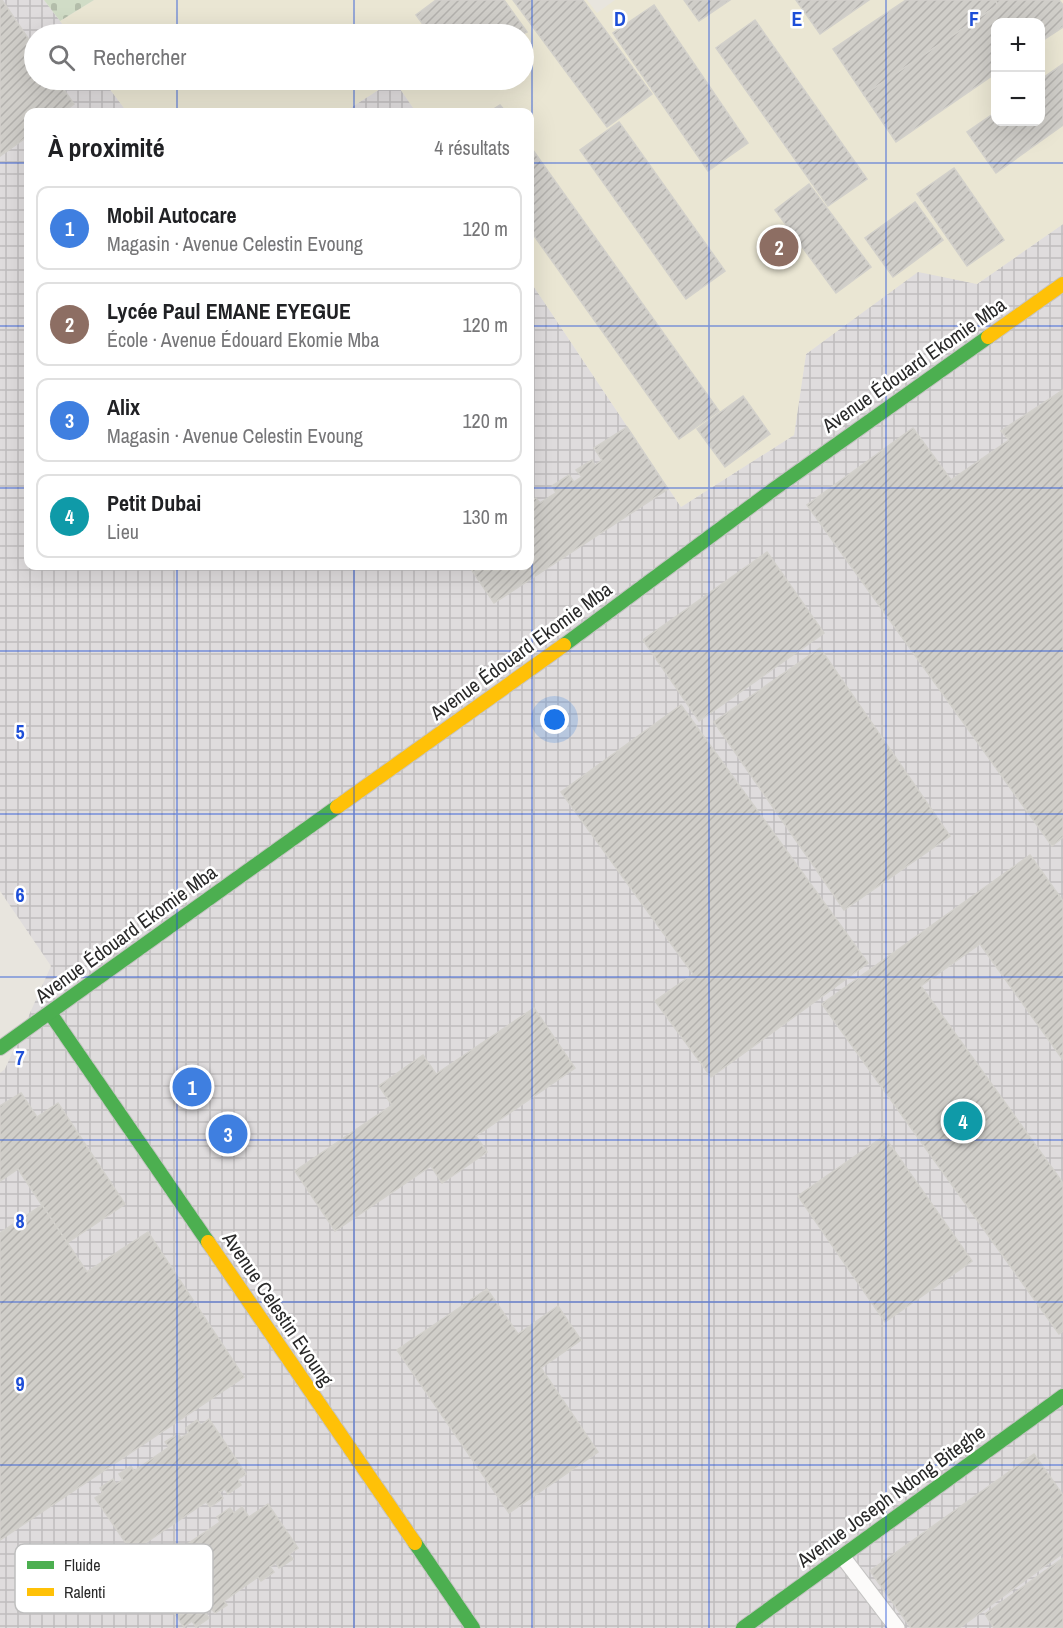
<!DOCTYPE html>
<html lang="fr">
<meta charset="utf-8">
<style>
body{margin:0;font-family:"Archivo Narrow",sans-serif;background:#f6f6f6;color:#202124}
.controls{position:absolute;right:18px;top:18px;display:grid;overflow:hidden;border-radius:12px;box-shadow:0 6px 24px #0002}
.controls button{width:54px;height:54px;display:grid;place-items:center;padding:0;border:0;border-bottom:2px solid #e0e0e0;background:#fff;color:#202124;font:30px sans-serif}
.you{position:absolute;left:555px;top:720px;width:21px;height:21px;margin:-15px;border:4px solid #fff;border-radius:50%;background:#1a73e8;box-shadow:0 0 0 9px #1a73e833}
.badge{display:grid;place-items:center;width:39px;height:39px;border-radius:50%;background:#db2777;color:#fff;font-size:20px;font-weight:700}
.pin{position:absolute;translate:-50% -50%;border:3px solid #fff;box-shadow:0 2px 6px #0006}
.list{margin:0;padding:0;list-style:none}
h2{display:flex;justify-content:space-between;align-items:center;height:78px;margin:0;padding:0 24px;font-size:26px}
h2 small{font-size:20px;font-weight:400;color:#757577}
.list li{display:grid;grid-template-columns:39px 1fr auto;gap:18px;align-items:center;box-sizing:border-box;height:84px;margin:0 12px 12px;padding:0 12px;border:2px solid #e0e0e0;border-radius:12px}
.list b{display:block;font-size:22px;white-space:nowrap}
.list p{margin:0;font-size:20px;white-space:nowrap;color:#757577}
.list em{font-size:20px;font-style:normal;color:#757577}
.icon{flex:none;width:33px;height:33px;fill:none;stroke:currentColor;stroke-width:2;stroke-linecap:round;stroke-linejoin:round}
.map{position:relative;flex:none;width:1063px;height:1628px;overflow:hidden}
.search{position:absolute;background:#fff;box-shadow:0 6px 24px #0002;left:24px;top:24px;width:510px;height:66px;display:flex;align-items:center;gap:15px;box-sizing:border-box;padding:0 21px;border-radius:33px;color:#757577;font-size:22px}
.panel{position:absolute;background:#fff;box-shadow:0 6px 24px #0002;left:24px;top:108px;width:510px;height:462px;border-radius:12px}
.map>svg:first-child{display:block}
.industrial{fill:url(#industrial-grid)}
.education{fill:#eae6d3;fill-rule:evenodd}
.cemetery{fill:url(#cemetery-stones)}
.building{fill:url(#building-hatch);stroke:#d2d0cb;stroke-width:1.5}
.lines{fill:none;stroke-linecap:round;stroke-linejoin:round}
.lane-casing{stroke:#c5c4c3;stroke-width:17}
.fast-casing{stroke:#c5c4c3;stroke-width:16}
.slow-casing{stroke:#c5c4c3;stroke-width:16}
.lane{stroke:#fcfbfa;stroke-width:15}
.fast{stroke:#4caf50;stroke-width:14}
.slow{stroke:#ffc107;stroke-width:14}
.grid{fill:none;stroke:#1d4ed8;stroke-width:1.5;stroke-opacity:0.55}
.labels{text-anchor:middle;stroke-width:5;stroke-linejoin:round;paint-order:stroke}
.street-label{font-size:20px;fill:#292929;stroke:#fff}
.key{fill:#fff;stroke:#bfbfbf;stroke-width:1.5}
.key-label{font-size:16px;fill:#292929}
.grid-label{font-size:20px;text-anchor:middle;font-weight:bold;fill:#1d4ed8;stroke:#fff;stroke-width:5;stroke-linejoin:round;paint-order:stroke}
</style>
<div class="map">
<svg width="1063" height="1628" viewBox="0 0 1063 1628">
<defs>
<pattern id="industrial-grid" width="8" height="8" patternUnits="userSpaceOnUse" patternTransform="scale(1.5)"><rect width="8" height="8" fill="#dfdcdd"/><path d="M0 4h8M4 0v8" fill="none" stroke="#bfbdbe"/></pattern>
<pattern id="cemetery-stones" width="16" height="16" patternUnits="userSpaceOnUse" patternTransform="scale(1.5)"><rect width="16" height="16" fill="#d0dcc6"/><path d="M2 7V4a2 2 0 0 1 4 0v3zM10 15v-3a2 2 0 0 1 4 0v3z" fill="#b3bdaa"/></pattern>
<pattern id="building-hatch" width="6" height="6" patternUnits="userSpaceOnUse" patternTransform="scale(1.5)"><rect width="6" height="6" fill="#d0cec9"/><path d="M-1 1l2-2M0 6l6-6M5 7l2-2" fill="none" stroke="#b3b1ad"/></pattern>
</defs>
<rect width="100%" height="100%" fill="#e8e5de"/>
<g class="industrial">
<path d="M0,0H44L70,34H34V80H103L127,112H28V566H530V281L681,507L794,435L806,354L918,271L977,284L1063,224V1628H0V1073L5,1069L51,966L0,891Z"/>
<path d="M394,80L416,112H344Z"/>
</g>
<path class="education" d="M94,0H587L597,13L615,0H1063V224L977,284L918,272L806,354L794,435L681,507L530,281V112H416L394,80L344,112H127L103,80H524V34H70L60,21ZM996,22H1040V122H996Z"/>
<path class="cemetery" d="M44,0H94L60,21Z"/>
<g class="building">
<path d="M0,0H2L34,47V80H57L74,104L63,112H28V136L0,156Z"/>
<path d="M436,0H504L527,32L523,34H430L416,15Z"/>
<path d="M513,0H583L652,94L607,127Z"/>
<path d="M684,0H730L699,21Z"/>
<path d="M796,0H869L820,34Z"/>
<path d="M906,0H995L998,5L864,95L833,49Z"/>
<path d="M995,0H1059L1063,5V27L1040,42V22H996V73L896,142L864,95L998,5Z"/>
<path d="M654,5L748,143L708,171L613,33Z"/>
<path d="M755,20L867,179L828,206L716,48Z"/>
<path d="M1063,64V125L996,173L967,132L996,112V122H1040V80Z"/>
<path d="M500,105L506,112H489Z"/>
<path d="M619,122L725,271L686,299L580,150Z"/>
<path d="M530,146L719,411L679,439L530,230Z"/>
<path d="M954,168L1004,240L967,266L917,194Z"/>
<path d="M809,184L871,267L836,293L775,210Z"/>
<path d="M915,202L943,240L893,277L865,238Z"/>
<path d="M1063,390V837L1052,846L807,505L913,428L951,480L1009,440L1001,431Z"/>
<path d="M743,396L770,434L725,467L697,429Z"/>
<path d="M627,427L668,489L494,603L469,566H530V502L536,498L540,503L556,493L552,486L569,475L574,482L582,477L576,470L592,460L595,465L602,460L594,448Z"/>
<path d="M767,552L824,633L699,721L643,640Z"/>
<path d="M820,648L950,836L844,910L714,722Z"/>
<path d="M681,705L868,963L711,1077L655,1001L693,974L561,792Z"/>
<path d="M1030,855L1063,901V1060L980,944L921,986L1063,1183V1331L1059,1334L822,1004Z"/>
<path d="M534,1008L575,1068L476,1136L487,1152L442,1183L431,1166L335,1231L295,1171L392,1105L379,1086L423,1055L436,1074Z"/>
<path d="M21,1093L37,1117L58,1103L125,1204L67,1243L18,1169L0,1181V1106Z"/>
<path d="M884,1136L972,1261L885,1322L798,1196Z"/>
<path d="M42,1205L87,1272L148,1232L244,1377L0,1540V1233Z"/>
<path d="M487,1289L518,1334L558,1306L581,1340L541,1368L598,1452L509,1513L397,1350Z"/>
<path d="M209,1419L246,1474L238,1479L241,1485L228,1494L225,1489L219,1492L223,1498L210,1507L206,1502L132,1552L95,1498L103,1493L100,1488L113,1479L116,1484L123,1480L119,1474L131,1466L134,1471L169,1447L165,1442L178,1434L181,1438L189,1433L186,1428L197,1420L201,1425Z"/>
<path d="M1034,1454L1063,1495V1553L959,1628H911L870,1571Z"/>
<path d="M268,1504L298,1548L289,1554L293,1559L279,1568L276,1563L270,1567L274,1572L261,1581L258,1577L224,1601L227,1605L215,1613L211,1608L205,1612L209,1618L196,1627L192,1621L184,1627L146,1572L220,1522L217,1517L230,1508L234,1513L242,1507L249,1517Z"/>
<path d="M1063,1558V1628H994L985,1614Z"/>
</g>
<g class="lines">
<defs>
<path id="lane" d="M842,1556L897,1628"/>
<g id="fast">
<path d="M564,645L774,489L988,337"/>
<path d="M50,1013L208,1242"/>
<path d="M0,1048L337,807"/>
<path d="M415,1543L473,1628"/>
<path d="M743,1628L1063,1396"/>
</g>
<g id="slow">
<path d="M988,337L1063,284"/>
<path d="M337,807L564,645"/>
<path d="M208,1242L415,1543"/>
</g>
</defs>
<use href="#lane" class="lane-casing"/>
<use href="#fast" class="fast-casing"/>
<use href="#slow" class="slow-casing"/>
<use href="#lane" class="lane"/>
<use href="#fast" class="fast"/>
<use href="#slow" class="slow"/>
</g>
<path class="grid" d="M177,0V34M354,0V34M532,0V1628M709,0V1628M886,0V1628M177,80V112M354,80V112M0,163H28M530,163H1063M0,326H28M530,326H1063M0,488H28M530,488H1063M177,566V1628M354,566V1628M0,651H1063M0,814H1063M0,977H1063M0,1140H1063M0,1302H1063M0,1465H1063"/>
<g class="labels">
<g class="street-label">
<text transform="translate(914 365) rotate(-35)" y="7">Avenue Édouard Ekomie Mba</text>
<text transform="translate(521 651) rotate(-36)" y="7">Avenue Édouard Ekomie Mba</text>
<text transform="translate(126 934) rotate(-36)" y="7">Avenue Édouard Ekomie Mba</text>
<text transform="translate(278 1309) rotate(56)" y="7">Avenue Celestin Evoung</text>
<text transform="translate(891 1496) rotate(-36)" y="7">Avenue Joseph Ndong Biteghe</text>
</g>
</g>
<rect x="15" y="1544" width="198" height="69" rx="9" class="key"/>
<rect x="27" y="1561" width="27" height="8" fill="#4caf50"/>
<rect x="27" y="1588" width="27" height="8" fill="#ffc107"/>
<g class="key-label">
<text x="64" y="1571">Fluide</text>
<text x="64" y="1598">Ralenti</text>
</g>
<g class="grid-label">
<text x="620" y="26">D</text>
<text x="797" y="26">E</text>
<text x="974" y="26">F</text>
<text x="20" y="739">5</text>
<text x="20" y="902">6</text>
<text x="20" y="1065">7</text>
<text x="20" y="1228">8</text>
<text x="20" y="1391">9</text>
</g>
</svg>
<div class="controls">
<button>+</button>
<button>−</button>
</div>
<div class="you"></div>
<div class="pin badge" style="left:192px;top:1087px;background:#3f7fe0">1</div>
<div class="pin badge" style="left:779px;top:247px;background:#8d6e63">2</div>
<div class="pin badge" style="left:228px;top:1134px;background:#3f7fe0">3</div>
<div class="pin badge" style="left:963px;top:1121px;background:#0f9aa8">4</div>
<div class="search"><svg class="icon" aria-label="search" viewBox="0 0 24 24"><circle cx="10" cy="10" r="6"/><path d="M15 15l6 6"/></svg>Rechercher</div>
<section class="panel">
<h2>À proximité<small>4 résultats</small></h2>
<ul class="list">
<li><span class="badge" style="background:#3f7fe0">1</span><div><b>Mobil Autocare</b><p>Magasin · Avenue Celestin Evoung</p></div><em>120 m</em></li>
<li><span class="badge" style="background:#8d6e63">2</span><div><b>Lycée Paul EMANE EYEGUE</b><p>École · Avenue Édouard Ekomie Mba</p></div><em>120 m</em></li>
<li><span class="badge" style="background:#3f7fe0">3</span><div><b>Alix</b><p>Magasin · Avenue Celestin Evoung</p></div><em>120 m</em></li>
<li><span class="badge" style="background:#0f9aa8">4</span><div><b>Petit Dubai</b><p>Lieu</p></div><em>130 m</em></li>
</ul>
</section>
</div>
